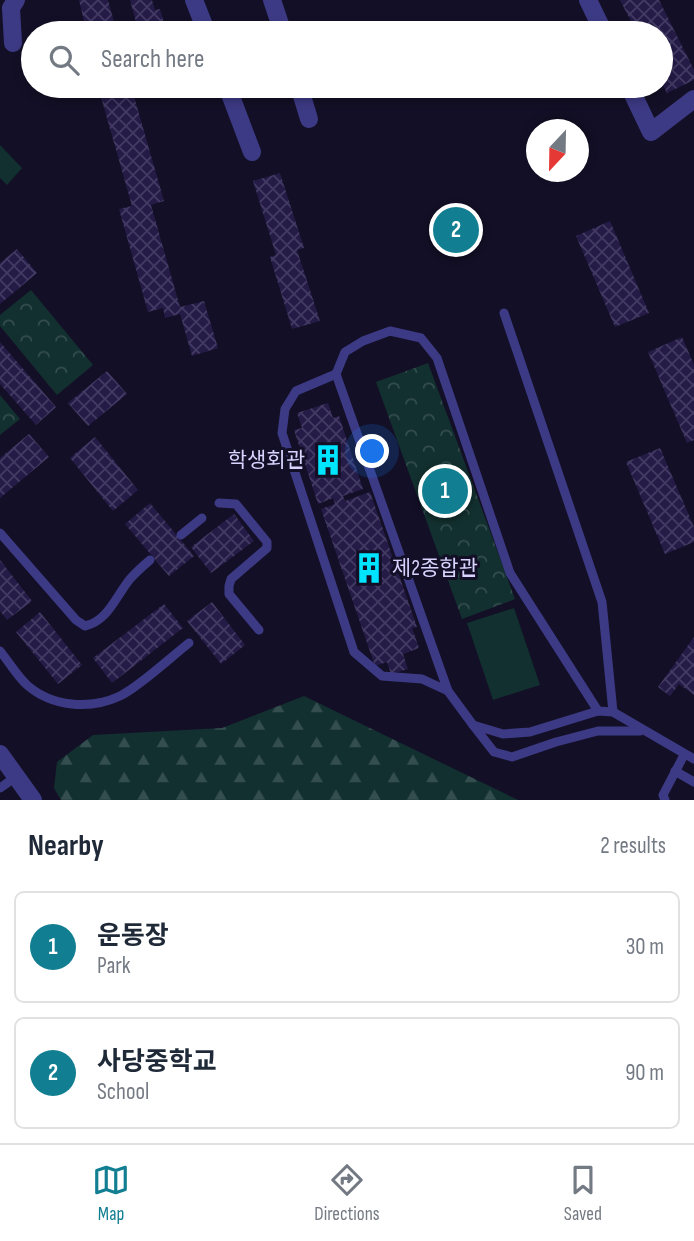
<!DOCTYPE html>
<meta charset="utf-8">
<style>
body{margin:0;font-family:"Sofia Sans Condensed","Noto Sans KR",sans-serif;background:#f2f2f3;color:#1f2937}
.compass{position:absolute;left:526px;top:119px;width:63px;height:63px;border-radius:50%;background:#fff;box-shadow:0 4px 10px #0003;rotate:202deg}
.you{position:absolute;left:373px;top:452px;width:24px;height:24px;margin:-18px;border:5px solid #fff;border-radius:50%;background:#1a73e8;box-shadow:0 0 0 10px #1a73e833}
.badge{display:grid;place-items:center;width:46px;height:46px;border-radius:50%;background:#117e91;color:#fff;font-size:23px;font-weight:700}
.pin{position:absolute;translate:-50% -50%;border:4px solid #fff;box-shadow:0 2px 7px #0006}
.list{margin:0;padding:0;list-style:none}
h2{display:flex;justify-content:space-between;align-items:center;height:91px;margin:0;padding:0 28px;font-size:30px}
h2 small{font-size:23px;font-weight:400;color:#747a83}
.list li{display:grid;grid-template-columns:46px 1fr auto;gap:21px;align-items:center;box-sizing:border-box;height:112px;margin:0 14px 14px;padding:0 14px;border:2px solid #e0e1e3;border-radius:10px}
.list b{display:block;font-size:26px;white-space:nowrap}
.list p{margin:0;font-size:23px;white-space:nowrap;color:#747a83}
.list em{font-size:23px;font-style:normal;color:#747a83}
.icon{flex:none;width:38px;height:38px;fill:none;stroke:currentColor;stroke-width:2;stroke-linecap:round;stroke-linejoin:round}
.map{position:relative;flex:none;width:694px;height:800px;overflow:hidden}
.search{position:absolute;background:#fff;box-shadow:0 4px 10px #0003;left:21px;right:21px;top:21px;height:77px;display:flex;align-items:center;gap:18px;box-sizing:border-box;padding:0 24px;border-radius:38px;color:#747a83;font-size:26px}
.sheet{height:343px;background:#fff}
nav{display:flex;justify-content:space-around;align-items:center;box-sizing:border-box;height:98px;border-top:2px solid #e0e1e3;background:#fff;font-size:19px;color:#747a83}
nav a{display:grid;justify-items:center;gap:4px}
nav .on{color:#117e91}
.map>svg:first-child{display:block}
.forest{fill:url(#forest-firs)}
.park{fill:url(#park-crowns)}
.garden{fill:#12302f}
.building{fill:url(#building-cross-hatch)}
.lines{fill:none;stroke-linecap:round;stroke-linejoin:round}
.lane{stroke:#3d3a85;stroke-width:9}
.street{stroke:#3d3a85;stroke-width:18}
.labels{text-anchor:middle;stroke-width:6;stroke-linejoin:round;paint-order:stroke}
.poi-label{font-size:21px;fill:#d9d4ff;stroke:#130f26;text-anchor:end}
</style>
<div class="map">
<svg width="694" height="800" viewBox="0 0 694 800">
<defs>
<pattern id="forest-firs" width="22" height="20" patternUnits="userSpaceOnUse" patternTransform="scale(1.75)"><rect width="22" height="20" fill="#12302f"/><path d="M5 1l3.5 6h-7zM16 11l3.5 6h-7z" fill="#344d4e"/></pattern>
<pattern id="park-crowns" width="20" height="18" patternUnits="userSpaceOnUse" patternTransform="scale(1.75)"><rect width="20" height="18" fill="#12302f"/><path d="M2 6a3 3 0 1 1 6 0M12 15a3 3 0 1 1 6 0" fill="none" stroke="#344d4e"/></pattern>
<pattern id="building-cross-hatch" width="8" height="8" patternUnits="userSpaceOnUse" patternTransform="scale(1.75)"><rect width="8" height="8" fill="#241b47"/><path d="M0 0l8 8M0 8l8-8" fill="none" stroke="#433b63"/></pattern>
</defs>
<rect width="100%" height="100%" fill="#130f26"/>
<path class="forest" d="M304,696L518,800H61L54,788L57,762L93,735L222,728Z"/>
<g class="park">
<path d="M31,290L93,365L57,395L0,326V315Z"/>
<path d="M428,363L515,599L462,619L376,382Z"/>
<path d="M0,395L20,419L0,435Z"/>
</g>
<g class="garden">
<path d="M0,145L22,168L7,185L0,178Z"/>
<path d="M514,608L540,685L493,700L467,623Z"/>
</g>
<g class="building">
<path d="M79,0H108L117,33H87Z"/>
<path d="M130,0H152L155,10L160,9L167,33H139Z"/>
<path d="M620,0H659L694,70V80L667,93L661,81V33H637Z"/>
<path d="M115,86H131L164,201L151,205L180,307L204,301L218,348L192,356L180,314L165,318L163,308L148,312L119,209L132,206L99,90Z"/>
<path d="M280,173L304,248L297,250L320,321L292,329L270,257L276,255L253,181Z"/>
<path d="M610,221L649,313L615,327L576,236Z"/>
<path d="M17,249L37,273L0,304V263Z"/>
<path d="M682,337L694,365V440L687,443L648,352Z"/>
<path d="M0,342L56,407L36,425L0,384Z"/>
<path d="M107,371L127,394L88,426L68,403Z"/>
<path d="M328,403L333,418L339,416L363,489L343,496L345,501L370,492L417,627L412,628L419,648L403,654L408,669L391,674L387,662L375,666L321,509L335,504L333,498L318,504L294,430L302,428L297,413Z"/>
<path d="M29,434L49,457L0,498V458Z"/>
<path d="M95,437L138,490L113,511L70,458Z"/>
<path d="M660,448L694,527V542L665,554L626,462Z"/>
<path d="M150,503L194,556L169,576L125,524Z"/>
<path d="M234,514L254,541L211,573L191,547Z"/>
<path d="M0,560L32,601L7,620L0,611Z"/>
<path d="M212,602L245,645L221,664L187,621Z"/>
<path d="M164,604L183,628L112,683L93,658Z"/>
<path d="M40,612L82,665L58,684L16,632Z"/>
<path d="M694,637V695L679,684L670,696L658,687Z"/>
</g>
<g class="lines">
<g class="lane">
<path d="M504,313L602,602L613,712"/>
<path d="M336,374L296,391L285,409L282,433L354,652L382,676L422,679L448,691L473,725L503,734L530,732L598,711L613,712L694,759"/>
<path d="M219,503L236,504L267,542V548L231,579L229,586V594L259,630"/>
<path d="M0,533L76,620L85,626C108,621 116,596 130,579C136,572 143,566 150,560"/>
<path d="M181,535L202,518"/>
<path d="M0,651C9,662 17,676 27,685C52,707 90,710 120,696C139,687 171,657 189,643"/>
<path d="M448,691L336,374L345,352L363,341L390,331L421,338L437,358L510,573L598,711"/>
<path d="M473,725L494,752L512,757L556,742L598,731H640"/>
<path d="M675,771L694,782"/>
<path d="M0,788L17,776"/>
<path d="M665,800L663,795L684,755"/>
</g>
<g class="street">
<path d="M194,0L207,33"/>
<path d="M272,0L283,33"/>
<path d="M588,0L604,33"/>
<path d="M13,43L11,8L16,0"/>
<path d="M227,86L252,152"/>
<path d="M299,86L309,119"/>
<path d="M629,86L651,132L694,99"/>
<path d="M0,754L33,800"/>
</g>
</g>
<defs>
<symbol id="building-bare" viewBox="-9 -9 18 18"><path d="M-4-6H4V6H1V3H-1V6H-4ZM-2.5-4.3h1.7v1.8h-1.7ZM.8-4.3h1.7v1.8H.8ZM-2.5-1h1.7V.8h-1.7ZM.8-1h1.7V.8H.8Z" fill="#00e5ff" stroke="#130f26" stroke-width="2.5" paint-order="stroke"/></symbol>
</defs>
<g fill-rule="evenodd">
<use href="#building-bare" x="306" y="438" width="44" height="44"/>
<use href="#building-bare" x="347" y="546" width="44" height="44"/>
</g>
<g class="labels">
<g class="poi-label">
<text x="305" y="467">학생회관</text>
<text x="392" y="575" text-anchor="start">제2종합관</text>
</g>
</g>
</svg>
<svg class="compass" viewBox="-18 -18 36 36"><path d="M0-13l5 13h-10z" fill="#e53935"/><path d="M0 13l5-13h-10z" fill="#747a83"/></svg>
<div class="you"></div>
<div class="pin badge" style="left:445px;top:491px">1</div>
<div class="pin badge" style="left:456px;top:230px">2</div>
<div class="search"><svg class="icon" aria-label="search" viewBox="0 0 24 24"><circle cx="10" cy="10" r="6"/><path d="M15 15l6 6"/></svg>Search here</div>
</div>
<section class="sheet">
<h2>Nearby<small>2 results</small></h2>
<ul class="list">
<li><span class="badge">1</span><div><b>운동장</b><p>Park</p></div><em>30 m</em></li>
<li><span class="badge">2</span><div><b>사당중학교</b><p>School</p></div><em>90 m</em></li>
</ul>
</section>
<nav>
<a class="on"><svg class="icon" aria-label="map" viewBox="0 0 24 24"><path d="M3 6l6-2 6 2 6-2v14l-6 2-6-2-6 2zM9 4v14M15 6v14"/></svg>Map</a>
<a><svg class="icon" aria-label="directions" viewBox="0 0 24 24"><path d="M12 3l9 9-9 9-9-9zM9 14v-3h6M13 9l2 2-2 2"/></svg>Directions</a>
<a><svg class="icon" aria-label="saved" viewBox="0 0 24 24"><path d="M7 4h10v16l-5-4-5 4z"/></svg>Saved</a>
</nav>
